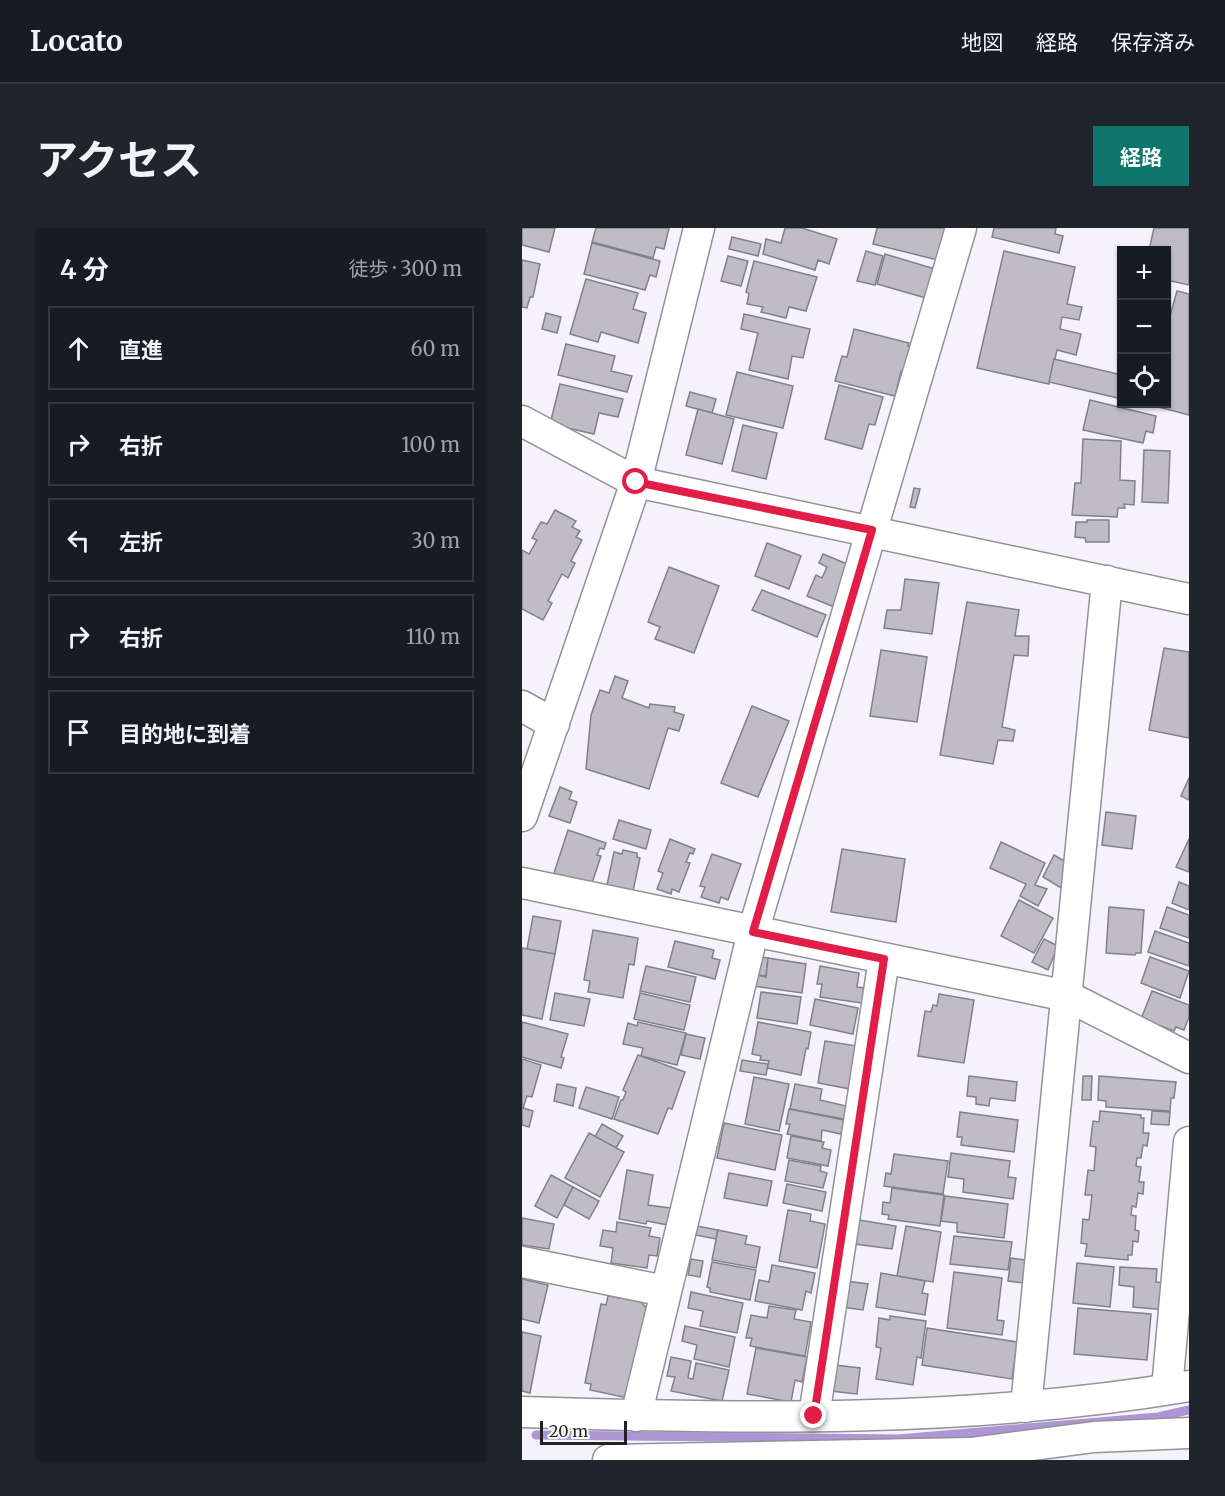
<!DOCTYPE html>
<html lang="ja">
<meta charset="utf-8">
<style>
body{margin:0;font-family:Merriweather,"Noto Sans JP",serif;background:#20242c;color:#f1f3f6}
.controls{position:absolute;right:18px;top:18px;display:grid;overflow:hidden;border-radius:0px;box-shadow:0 2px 4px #0004}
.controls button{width:54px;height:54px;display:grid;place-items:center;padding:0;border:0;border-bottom:2px solid #363941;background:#171b24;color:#f1f3f6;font:30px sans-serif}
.scale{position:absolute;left:18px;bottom:15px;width:87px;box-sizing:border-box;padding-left:6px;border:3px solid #232225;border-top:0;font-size:16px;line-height:21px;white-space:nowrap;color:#232225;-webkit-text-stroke:4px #fff;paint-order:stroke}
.stop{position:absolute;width:18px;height:18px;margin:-14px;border:4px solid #e11d48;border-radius:50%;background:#fff}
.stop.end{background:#e11d48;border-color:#fff;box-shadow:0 2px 6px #0008}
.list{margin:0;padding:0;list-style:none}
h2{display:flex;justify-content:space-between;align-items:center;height:78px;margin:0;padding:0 24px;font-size:26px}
h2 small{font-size:20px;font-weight:400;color:#9ea1a6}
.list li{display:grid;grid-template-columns:39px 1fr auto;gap:18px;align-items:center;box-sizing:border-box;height:84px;margin:0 12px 12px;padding:0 12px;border:2px solid #363941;border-radius:0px}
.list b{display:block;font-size:22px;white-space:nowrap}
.list em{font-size:20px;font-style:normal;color:#9ea1a6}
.icon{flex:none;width:33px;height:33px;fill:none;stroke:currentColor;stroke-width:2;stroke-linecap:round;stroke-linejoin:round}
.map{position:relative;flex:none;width:667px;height:1232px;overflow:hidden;border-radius:0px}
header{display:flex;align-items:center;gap:36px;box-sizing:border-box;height:84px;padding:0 30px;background:#171b24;border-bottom:2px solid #363941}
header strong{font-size:28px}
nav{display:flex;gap:33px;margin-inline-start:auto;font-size:21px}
.intro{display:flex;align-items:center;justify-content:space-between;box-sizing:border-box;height:144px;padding:0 36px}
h1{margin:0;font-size:42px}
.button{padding:15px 27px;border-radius:0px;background:#0f766e;color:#fff;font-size:21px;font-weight:700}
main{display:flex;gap:36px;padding:0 36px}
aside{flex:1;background:#171b24;border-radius:0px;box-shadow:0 2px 4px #0004}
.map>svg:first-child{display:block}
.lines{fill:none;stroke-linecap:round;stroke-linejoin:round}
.stream{stroke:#ae95d4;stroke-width:9}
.building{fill:#bfbcc4;stroke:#838188;stroke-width:1.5}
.minor-casing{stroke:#949199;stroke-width:33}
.minor{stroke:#fff;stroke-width:30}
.route{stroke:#e11d48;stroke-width:8}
</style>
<header>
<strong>Locato</strong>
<nav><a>地図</a><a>経路</a><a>保存済み</a></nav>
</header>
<div class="intro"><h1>アクセス</h1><a class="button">経路</a></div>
<main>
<aside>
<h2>4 分<small>徒歩 · 300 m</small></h2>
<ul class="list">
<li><svg class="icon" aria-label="ahead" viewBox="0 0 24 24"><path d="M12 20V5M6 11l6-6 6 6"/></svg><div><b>直進</b></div><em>60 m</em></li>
<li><svg class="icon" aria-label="right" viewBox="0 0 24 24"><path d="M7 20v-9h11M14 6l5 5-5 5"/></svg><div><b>右折</b></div><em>100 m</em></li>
<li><svg class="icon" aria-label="left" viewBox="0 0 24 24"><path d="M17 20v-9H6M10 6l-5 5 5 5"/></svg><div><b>左折</b></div><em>30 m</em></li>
<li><svg class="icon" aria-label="right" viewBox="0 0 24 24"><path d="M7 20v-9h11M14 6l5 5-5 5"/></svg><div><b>右折</b></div><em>110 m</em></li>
<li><svg class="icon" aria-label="arrive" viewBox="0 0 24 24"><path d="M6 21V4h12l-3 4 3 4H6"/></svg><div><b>目的地に到着</b></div></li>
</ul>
</aside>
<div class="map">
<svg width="667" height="1232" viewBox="0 0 667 1232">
<rect width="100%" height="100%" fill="#f5f2fa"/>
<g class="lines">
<path class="stream" d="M14,1207L376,1211L636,1189L667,1182"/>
</g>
<g class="building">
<path d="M0,0H33L27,24L0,17Z"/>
<path d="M74,0H147L142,21L134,19L131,30L70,14Z"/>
<path d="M263,0H280L315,11L307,36L296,32L293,42L241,26L244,11L259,15Z"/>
<path d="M355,0H423L421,9L425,11L420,33L351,16Z"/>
<path d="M472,0H534L533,6L541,8L537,25L470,9Z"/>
<path d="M632,0H667V57L644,52V22H627Z"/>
<path d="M210,9L239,16L236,28L207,21Z"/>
<path d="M70,15L138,33L134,49L128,47L123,62L62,46Z"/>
<path d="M344,23L361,28L353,57L335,53Z"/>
<path d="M482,23L553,39L545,76L560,79L557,92L540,89L538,101L559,106L554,127L535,122L527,156L455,140Z"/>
<path d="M363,26L413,41L404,70L355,56Z"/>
<path d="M206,28L226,33L219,58L199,53Z"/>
<path d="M0,32L18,36L11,69H8L5,80L0,79Z"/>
<path d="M232,33L295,49L284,83L267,79L264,90L239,84L241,79L225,76L227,66L224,64Z"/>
<path d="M64,51L116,65L111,81L124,85L116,115L79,104L76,114L48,106Z"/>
<path d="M655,63L667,66V187L625,176H644V102Z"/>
<path d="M24,85L39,89L35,105L20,101Z"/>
<path d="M222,86L288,101L281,130L270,128L266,151L227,142L236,105L219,101Z"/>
<path d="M332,101L387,115L386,118L389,119L383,145L379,143L373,168L313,153L320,128L325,129Z"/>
<path d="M44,116L93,128L89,143L110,148L105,164L36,147Z"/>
<path d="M532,131L600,147V171L527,154Z"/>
<path d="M215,144L271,158L261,200L204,187Z"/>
<path d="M38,156L101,171L96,189L77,185L72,206L28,196Z"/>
<path d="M317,157L361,169L353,197L347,196L340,221L303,211Z"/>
<path d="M168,164L194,171L190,185L164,178Z"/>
<path d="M568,172L634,188L631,205L624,203L621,215L561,202Z"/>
<path d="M176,181L212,191L200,236L164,227Z"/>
<path d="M221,197L255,205L244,251L210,243Z"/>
<path d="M561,211L599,213L598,252L613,253L612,277L602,276L603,280H596L595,289L550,287L553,255H559Z"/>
<path d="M622,222L648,223L646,275L620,274Z"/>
<path d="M392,260L398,261L393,280L388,279Z"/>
<path d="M33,282L54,293L50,299L58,303L54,309L60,312L49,333L53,335L46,350L40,346L26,373L30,375L21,392L0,381V322L7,326L15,312L10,310L19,294L25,296Z"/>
<path d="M565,292H587V314H564L563,310L553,309L554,294H565Z"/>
<path d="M245,315L279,328L267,361L233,348Z"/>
<path d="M301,326L337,341L320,382L285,368L294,347L300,350L305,339L297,335Z"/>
<path d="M147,339L197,358L172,425L133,411L138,399L126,394Z"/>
<path d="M383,351L417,355L410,406L362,400L365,382H379Z"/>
<path d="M240,362L304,387L295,409L230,382Z"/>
<path d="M445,374L497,382L493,408H507L506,428L492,427L480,499L493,502L491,513L476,512L471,536L418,527Z"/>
<path d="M642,420L667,424V510L627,502Z"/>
<path d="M359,422L405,429L395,494L348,488Z"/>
<path d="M93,448L106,453L100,470L127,480L128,476L153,479L152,484L162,487L157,503L146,500L127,561L64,541L69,487L78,462L87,465Z"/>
<path d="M230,478L267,493L236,569L199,555Z"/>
<path d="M667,550V572L659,568Z"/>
<path d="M38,559L50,564L47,571L55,574L48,595L27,588Z"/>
<path d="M584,584L614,588L610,621L580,617Z"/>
<path d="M97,592L129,602L124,621L91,611Z"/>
<path d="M46,602L84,615L82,621L78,620L75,627L79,628L69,658L32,645Z"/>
<path d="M148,611L173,621L171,626L168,625L164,634L168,635L157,664L150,661L149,666L135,661L141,645L136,643Z"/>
<path d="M667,611V644L654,639Z"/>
<path d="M479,614L523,635L513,657L525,661L516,678L498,668L504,656L468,640Z"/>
<path d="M320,621L383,631L374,694L309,684Z"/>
<path d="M101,622L115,625V629L118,630L111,663L85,657L92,624L100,626Z"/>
<path d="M190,626L219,636L206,672L199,669L197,675L179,669L183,659L178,658Z"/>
<path d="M532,627L549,637L539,660L521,649Z"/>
<path d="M657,654L667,658V682L650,675Z"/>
<path d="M497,672L531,690L512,725L479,708Z"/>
<path d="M587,679L622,682L619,725H614L613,727L584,725Z"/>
<path d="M645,679L667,687V710L638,700Z"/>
<path d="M11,688L39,693L33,726L5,721Z"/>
<path d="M71,702L116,710L112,737L107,736L101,770L66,764L68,753L62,752Z"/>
<path d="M633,703L667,715V738L626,724Z"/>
<path d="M522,711L536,718L526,742L510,734Z"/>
<path d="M153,713L192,722L190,730L198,732L193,751L146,739Z"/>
<path d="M0,720L33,726L20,791L0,787Z"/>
<path d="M229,727L246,730L244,748L226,746Z"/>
<path d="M628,729L667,743L658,770L619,755Z"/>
<path d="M246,730L284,736L280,765L232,758L234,747L244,749Z"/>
<path d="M124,738L174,749L168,774L118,763Z"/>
<path d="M298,738L337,745L335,759L342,760L340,775L298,769L300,756H295Z"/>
<path d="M630,763L667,777V789L662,802L654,799L652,803L619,791Z"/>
<path d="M239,764L279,769L275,796L235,790Z"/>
<path d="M33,765L68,771L62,798L28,792Z"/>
<path d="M118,765L168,777L162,802L112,791Z"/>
<path d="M417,766L452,772L442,835L396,828L403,783L409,784L411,777L415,778Z"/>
<path d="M293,771L336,780L331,806L288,797Z"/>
<path d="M0,794L46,806L39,829L42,830L39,840L0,829Z"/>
<path d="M116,794L164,805L155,837L119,828L121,820L101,816L106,795L115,798Z"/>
<path d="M236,794L289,804L286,821L284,820L279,847L245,840L247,833L238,832L239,828L230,826Z"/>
<path d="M164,806L183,810L178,831L159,827Z"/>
<path d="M303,813L335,818L328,861L296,855Z"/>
<path d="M116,827L163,844L150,881L146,880L136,906L92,891L99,872H101L104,864L101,862Z"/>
<path d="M0,831L19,837L10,869L5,868L1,880L11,883L7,899L0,897Z"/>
<path d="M220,832L246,836L244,847L218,843Z"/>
<path d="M447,848L495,854L493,873L468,870L467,878L454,876V869L445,868Z"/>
<path d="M561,848H570L569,872H560Z"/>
<path d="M577,848L654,854L652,870H649L648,883L584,879V873L576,872Z"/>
<path d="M232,849L267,856L257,903L223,896Z"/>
<path d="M35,856L54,860L51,878L32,873Z"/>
<path d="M273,856L300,861L298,872L324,878L322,891L268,881Z"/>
<path d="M64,859L97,869L90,891L57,880Z"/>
<path d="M267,881L322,892L319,906L300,902L299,913L265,906L268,896H264Z"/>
<path d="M578,883L619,887V890H622L621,905H627L625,918L621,917L619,930H615L614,938L619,939L617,954H622L621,966L616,965L614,979L610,978L609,987L614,988L613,1002L617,1003L616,1014L611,1013L610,1027H606V1032L563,1028L565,1016L559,1015L561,991L567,992L570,967H563L566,942L572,943L574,919L568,918L571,893L577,894Z"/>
<path d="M630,883L648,884L647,897L629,896Z"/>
<path d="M438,884L496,892L492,924L439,917L440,909H435Z"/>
<path d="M202,895L260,907L253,942L195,930Z"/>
<path d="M80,896L101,908L94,920L73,909Z"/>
<path d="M67,905L102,924L78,969L43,950Z"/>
<path d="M269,908L302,914L300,920L309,922L306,938L265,930Z"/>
<path d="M429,925L488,933L486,949L494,950L491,971L441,964L442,951L426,949Z"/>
<path d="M372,926L426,933L421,966L362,958L364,945L369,946Z"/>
<path d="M267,932L299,938L298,943L305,945L301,960L263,953Z"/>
<path d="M105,942L131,947L126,977L148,980L146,997L125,993L124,996L97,991Z"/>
<path d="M207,945L250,953L245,978L202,970Z"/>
<path d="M29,947L51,959L35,990L13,978Z"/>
<path d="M265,956L304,964L300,983L261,975Z"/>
<path d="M51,959L77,973L67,991L42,977Z"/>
<path d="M370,960L422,967L418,998L366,991L367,987L360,986L361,974L368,975Z"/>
<path d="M423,968L486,976L482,1010L435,1004V995L419,993Z"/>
<path d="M266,982L289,986L288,993L303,996L295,1040L257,1033Z"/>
<path d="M0,990L32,996L27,1021L0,1017Z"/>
<path d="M337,992L374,998L370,1021L333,1016Z"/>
<path d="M95,994L129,1000L127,1008L138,1010L135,1028L127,1027L125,1040L89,1035L91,1020L78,1018L81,1002L94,1004Z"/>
<path d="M175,998L196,1002L194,1011L173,1007Z"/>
<path d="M384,998L419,1004L411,1054L375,1048Z"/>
<path d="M196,1002L225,1008L223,1016L238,1019L234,1040L190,1032Z"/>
<path d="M432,1008L490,1014L486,1042L428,1036Z"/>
<path d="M489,1030L511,1033L508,1056L486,1053Z"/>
<path d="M169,1031L181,1033L178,1049L166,1047Z"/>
<path d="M190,1034L234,1042L228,1072L188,1064V1060L185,1059Z"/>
<path d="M555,1035L592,1039L588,1079L551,1075Z"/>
<path d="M250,1037L293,1045L289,1065L284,1063L280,1082L233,1073L237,1052L247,1054Z"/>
<path d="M598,1039L635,1041L634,1054L646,1055L644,1082L611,1079L612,1059L597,1057Z"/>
<path d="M432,1044L480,1050L475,1092L482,1093L480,1107L425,1100Z"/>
<path d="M359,1045L403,1053L400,1065L406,1066L403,1087L354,1079Z"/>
<path d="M0,1051L26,1057L17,1095L0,1091Z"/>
<path d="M324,1053L346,1056L341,1082L320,1079Z"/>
<path d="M169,1064L221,1075L215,1105L178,1098L181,1083L166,1080Z"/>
<path d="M86,1068L118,1073L125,1081L110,1163L101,1169L68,1162L69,1156L63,1155L79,1076L84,1077Z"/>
<path d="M247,1078L274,1082L272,1091L289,1094L283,1128L228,1118L230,1110H224L229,1087L245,1090Z"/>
<path d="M556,1080L629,1086L625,1132L552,1126Z"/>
<path d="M368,1088L404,1093L399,1130L395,1129L391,1157L354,1151L359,1120L354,1119L357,1090L368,1092Z"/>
<path d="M163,1098L213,1109L207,1139L172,1131L175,1117L160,1113Z"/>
<path d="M405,1100L495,1114L490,1151L400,1137Z"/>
<path d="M0,1104L19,1108L8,1165L0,1163Z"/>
<path d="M234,1120L285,1129L280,1154L273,1152L269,1174L225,1166Z"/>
<path d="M149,1129L169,1133L166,1150L171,1151L174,1135L207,1142L200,1173L149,1163L153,1149L145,1148Z"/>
<path d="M313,1137L338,1140L335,1166L309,1163Z"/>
</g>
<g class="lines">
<defs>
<g id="minor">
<path d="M0,193L114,254L667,371"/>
<path d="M0,478L32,496"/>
<path d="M0,588L114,254L177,0"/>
<path d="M0,655L545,768L667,830"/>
<path d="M0,1034L143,1063"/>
<path d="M645,1161L667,914"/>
<path d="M504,1179L585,353"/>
<path d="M0,1184C221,1191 449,1195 667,1158"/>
<path d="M114,1188L231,704L439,0"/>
<path d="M292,1188L362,731"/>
<path d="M86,1232L449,1225L572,1209L667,1205"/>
</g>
</defs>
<use href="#minor" class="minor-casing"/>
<use href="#minor" class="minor"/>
</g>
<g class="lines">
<path class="route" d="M114,254L350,302L231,704L362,731L292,1188"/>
</g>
</svg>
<div class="controls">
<button>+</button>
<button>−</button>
<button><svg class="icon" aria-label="locate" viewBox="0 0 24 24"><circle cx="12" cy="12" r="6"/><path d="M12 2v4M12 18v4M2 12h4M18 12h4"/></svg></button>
</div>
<div class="scale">20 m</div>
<div class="stop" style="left:114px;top:254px"></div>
<div class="stop end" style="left:292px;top:1188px"></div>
</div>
</main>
